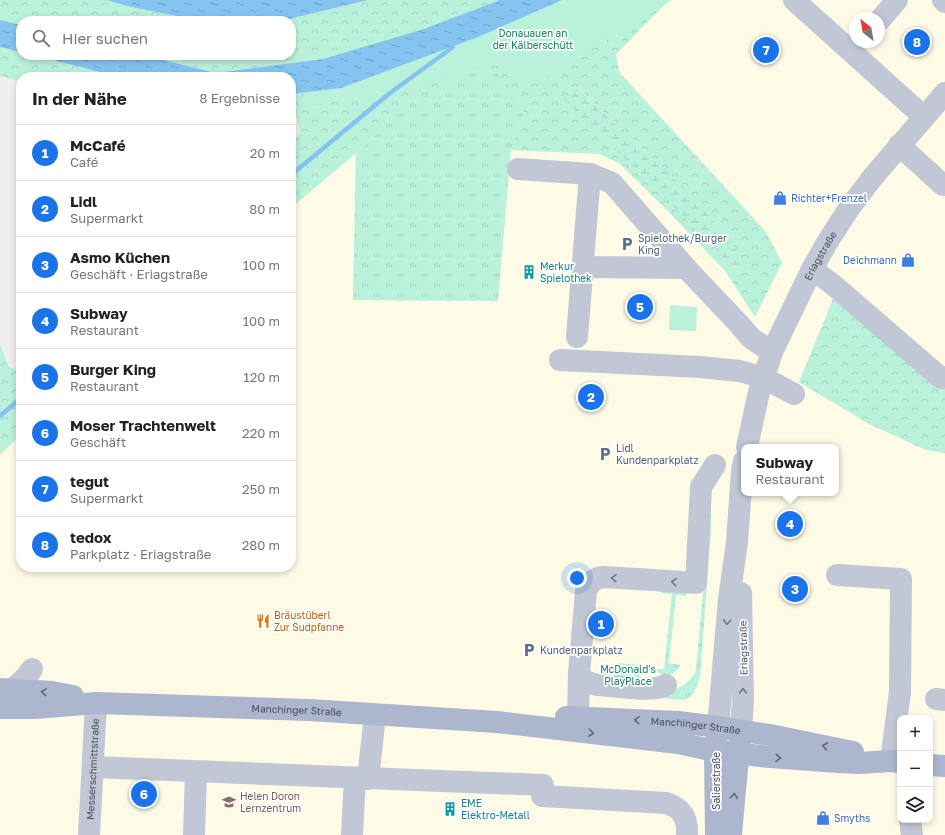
<!DOCTYPE html>
<html lang="de">
<meta charset="utf-8">
<style>
body{margin:0;font-family:"Golos Text",sans-serif;background:#f2f2f2;color:#222}
.controls{position:absolute;right:12px;bottom:12px;display:grid;overflow:hidden;border-radius:8px;box-shadow:0 2px 6px #0003}
.controls button{width:36px;height:36px;display:grid;place-items:center;padding:0;border:0;border-bottom:1px solid #e0e0e0;background:#fff;color:#222;font:20px sans-serif}
.compass{position:absolute;left:849px;top:12px;width:36px;height:36px;border-radius:50%;background:#fff;box-shadow:0 2px 6px #0003;rotate:329deg}
.you{position:absolute;left:577px;top:578px;width:14px;height:14px;margin:-10px;border:3px solid #fff;border-radius:50%;background:#1a73e8;box-shadow:0 0 0 6px #1a73e833}
.badge{display:grid;place-items:center;width:26px;height:26px;border-radius:50%;background:#1a73e8;color:#fff;font-size:13px;font-weight:700}
.pin{position:absolute;translate:-50% -50%;border:2px solid #fff;box-shadow:0 1px 4px #0006}
.popup{position:absolute;left:741px;top:444px;width:98px;height:52px;box-sizing:border-box;display:grid;place-content:center;border-radius:8px;background:#fff;filter:drop-shadow(0 1px 3px #0005);font-size:13px;white-space:nowrap;color:#767676}
.popup b{font-size:15px;color:#222}
.popup::after{content:'';position:absolute;left:50%;top:100%;margin-left:-8px;border:8px solid transparent;border-top-color:#fff}
.list{margin:0;padding:0;list-style:none}
h2{display:flex;justify-content:space-between;align-items:center;height:52px;margin:0;padding:0 16px;font-size:17px}
h2 small{font-size:13px;font-weight:400;color:#767676}
.list li{display:grid;grid-template-columns:26px 1fr auto;gap:12px;align-items:center;box-sizing:border-box;height:56px;padding:0 16px;border-top:1px solid #e0e0e0}
.list b{display:block;font-size:15px;white-space:nowrap}
.list p{margin:0;font-size:13px;white-space:nowrap;color:#767676}
.list em{font-size:13px;font-style:normal;color:#767676}
.icon{flex:none;width:22px;height:22px;fill:none;stroke:currentColor;stroke-width:2;stroke-linecap:round;stroke-linejoin:round}
.map{position:relative;flex:none;width:945px;height:835px;overflow:hidden}
.search{position:absolute;background:#fff;box-shadow:0 2px 6px #0003;left:16px;top:16px;width:280px;height:44px;display:flex;align-items:center;gap:10px;box-sizing:border-box;padding:0 14px;border-radius:16px;color:#767676;font-size:15px}
.panel{position:absolute;background:#fff;box-shadow:0 2px 6px #0003;left:16px;top:72px;width:280px;height:500px;border-radius:16px}
.map>svg:first-child{display:block}
.commercial{fill:#fdfbe6;fill-rule:evenodd}
.grass{fill:url(#grass-tufts)}
.forest{fill:url(#forest-crowns);fill-rule:evenodd}
.wetland{fill:url(#wetland-marsh)}
.park{fill:#baf1db}
.water{fill:url(#water-ripples)}
.lines{fill:none;stroke-linecap:round;stroke-linejoin:round}
.stream{stroke:#85c3f0;stroke-width:4.5}
.minor{stroke:#c1c7d4;stroke-width:22}
.major{stroke:#acb6ce;stroke-width:22}
.oneway{stroke:#707886}
.oneway2{stroke:#5f6778}
.labels{text-anchor:middle;stroke-width:3.5;stroke-linejoin:round;paint-order:stroke}
.park-label{font-size:10px;fill:#128161;stroke:#fff}
.shop-label{font-size:10px;fill:#366cbe;stroke:#fff;text-anchor:start}
.service-label{font-size:10px;fill:#4e5e75;stroke:#fff;text-anchor:start}
.street-label{font-size:10px;fill:#454d5c;stroke:#fff}
.culture-label{font-size:10px;fill:#0d838f;stroke:#fff;text-anchor:start}
.food-label{font-size:10px;fill:#c56008;stroke:#fff;text-anchor:start}
.education-label{font-size:10px;fill:#785e54;stroke:#fff;text-anchor:start}
</style>
<div class="map">
<svg width="945" height="835" viewBox="0 0 945 835">
<defs>
<pattern id="grass-tufts" width="24" height="20" patternUnits="userSpaceOnUse"><rect width="24" height="20" fill="#baf1db"/><path d="M3 7l-1-3M5 7V3M7 7l1-3M15 17l-1-3M17 17v-4M19 17l1-3" fill="none" stroke="#a1d0be"/></pattern>
<pattern id="forest-crowns" width="20" height="18" patternUnits="userSpaceOnUse"><rect width="20" height="18" fill="#baf1db"/><path d="M2 6a3 3 0 1 1 6 0M12 15a3 3 0 1 1 6 0" fill="none" stroke="#a1d0be"/></pattern>
<pattern id="wetland-marsh" width="20" height="14" patternUnits="userSpaceOnUse"><rect width="20" height="14" fill="#baf1db"/><path d="M1 5h8M5 5V1M11 12h8M15 12V8" fill="none" stroke="#a1d0be"/></pattern>
<pattern id="water-ripples" width="26" height="14" patternUnits="userSpaceOnUse"><rect width="26" height="14" fill="#85c3f0"/><path d="M2 4q2-2 4 0t4 0M15 11q2-2 4 0t4 0" fill="none" stroke="#6fa1c6"/></pattern>
</defs>
<rect width="100%" height="100%" fill="#f1eeee"/>
<path class="commercial" d="M669,0H945V384L926,450L945,453V835H0V455L12,443L21,435V567H291V208L356,153L353,300L498,301L511,150L600,154L620,164L670,213L726,272L755,317L766,232L619,72L616,54ZM855,18H879V42H855ZM744,447H836V493H744ZM900,718H930V820H900Z"/>
<g class="grass">
<path d="M474,68L495,70L516,94L524,114L511,150L498,301L353,300L356,153L407,105Z"/>
<path d="M711,498V530L700,677C697,687 695,696 684,700L646,697C661,693 682,691 692,677C693,675 695,672 696,669L705,571Z"/>
<path d="M661,589L687,591L686,596L676,595L669,663L680,665C676,675 664,680 656,670V669H664L672,594L661,593Z"/>
</g>
<g class="forest">
<path d="M0,0H106L131,7L202,21H21V25L0,20Z"/>
<path d="M368,0H500L424,29L323,59L216,73L142,55H291V21H281Z"/>
<path d="M669,0L616,54L619,72L766,232L782,263L755,317L726,272L670,213L620,164L600,154L511,150L524,114L516,94L494,70L474,68L407,105L356,153L291,208V142L300,133L297,118H291V94L341,88ZM580,89L628,136L691,194L749,266L737,271L683,216L564,99Z"/>
<path d="M0,47L21,52V55H33L120,77H21V81L0,76Z"/>
<path d="M833,299L945,384V453L926,450L869,424L799,382Z"/>
<path d="M0,344L8,366L21,373V435L12,443L0,455Z"/>
</g>
<path class="wetland" d="M579,89L628,136L691,194L750,266L737,271L683,216L563,99Z"/>
<g class="park">
<path d="M494,0H672L533,85L494,61L407,92L304,106L301,55L332,51L420,29L482,10Z"/>
<path d="M670,305L697,307L696,331L669,330Z"/>
<path d="M616,663L641,665L640,687L614,684Z"/>
</g>
<g class="water">
<path d="M106,0H368L281,21H202L131,7Z"/>
<path d="M500,0H562L478,37L341,88L291,94V77H120L33,55H142L216,73L323,59L424,29Z"/>
<path d="M0,20L21,25V52L0,47Z"/>
</g>
<g class="lines">
<g class="stream">
<path d="M291,175L390,93L453,47"/>
<path d="M0,416L21,398"/>
</g>
<g class="minor">
<path d="M794,0L924,117"/>
<path d="M943,0L945,2"/>
<path d="M880,20L897,0"/>
<path d="M899,145L943,185"/>
<path d="M518,169L590,174"/>
<path d="M583,267L686,268L739,324L751,338L772,352"/>
<path d="M812,269L831,283L941,378L945,377"/>
<path d="M577,337L590,174L612,183L686,268"/>
<path d="M560,360L700,367L740,371L764,378L794,394"/>
<path id="s1" d="M747,447L759,392L772,352L812,269L828,241L848,210L872,178L945,93"/>
<path d="M837,575L901,579L900,692L891,761"/>
<path d="M579,674L585,681L590,683L598,685L642,689L657,688L666,685"/>
<path d="M13,689L27,676L32,669"/>
<path d="M936,699L945,700"/>
<path d="M578,717L579,674L586,591C589,583 594,578 603,577L653,580L696,583L701,487L715,465"/>
<path d="M718,727L729,599L737,542L742,471L744,461"/>
<path d="M741,730L743,700L741,593"/>
<path d="M93,767L543,785L542,796L666,803C682,808 688,818 687,835"/>
<path d="M368,779L375,715"/>
<path d="M910,820L912,835"/>
<path id="s2" d="M89,835L96,703"/>
<path d="M194,835L196,772"/>
<path d="M352,835L355,778"/>
</g>
<g class="major">
<path d="M0,689L52,692L73,696"/>
<path id="s3" d="M0,708H35L96,703L309,710L497,722L678,743L715,751L770,757L838,762L859,763L891,761L900,762"/>
<path id="s4" d="M566,717L678,722L718,727L770,735L853,752"/>
<path d="M930,765L945,766"/>
<path d="M716,835L715,751L717,736"/>
<path d="M731,835L735,789L740,739"/>
</g>
</g>
<defs><path id="oneway-chevron" d="M-2-3.5L2.5 0L-2 3.5" fill="none" stroke-width="1.6" stroke-linecap="round" stroke-linejoin="round"/></defs>
<g class="oneway">
<use href="#oneway-chevron" transform="translate(614 578) rotate(-177)"/>
<use href="#oneway-chevron" transform="translate(674 582) rotate(-175)"/>
<use href="#oneway-chevron" transform="translate(727 622) rotate(95)"/>
<use href="#oneway-chevron" transform="translate(743 691) rotate(-90)"/>
</g>
<g class="oneway2">
<use href="#oneway-chevron" transform="translate(44 692) rotate(-175)"/>
<use href="#oneway-chevron" transform="translate(637 720) rotate(-177)"/>
<use href="#oneway-chevron" transform="translate(591 733) rotate(7)"/>
<use href="#oneway-chevron" transform="translate(825 746) rotate(-169)"/>
<use href="#oneway-chevron" transform="translate(778 758) rotate(4)"/>
<use href="#oneway-chevron" transform="translate(734 796) rotate(-85)"/>
</g>
<defs>
<symbol id="shop-bare" viewBox="-9 -9 18 18"><path d="M-5-2.5h2.3a2.7 3.5 0 0 1 5.4 0H5L5.5 6h-11ZM-1.5-2.5h3a1.5 2.3 0 0 0-3 0Z" fill="#3f7fe0" stroke="#fff" stroke-width="2.5" paint-order="stroke"/></symbol>
<symbol id="parking-bare" viewBox="-9 -9 18 18"><path d="M-3.5-5.5H1a3.5 3.5 0 0 1 0 7H-1V5.5H-3.5ZM-1-3.4V-.6H.8a1.4 1.4 0 0 0 0-2.8Z" fill="#5c6f8a" stroke="#fff" stroke-width="2.5" paint-order="stroke"/></symbol>
<symbol id="building-bare" viewBox="-9 -9 18 18"><path d="M-4-6H4V6H1V3H-1V6H-4ZM-2.5-4.3h1.7v1.8h-1.7ZM.8-4.3h1.7v1.8H.8ZM-2.5-1h1.7V.8h-1.7ZM.8-1h1.7V.8H.8Z" fill="#0f9aa8" stroke="#fff" stroke-width="2.5" paint-order="stroke"/></symbol>
<symbol id="restaurant-bare" viewBox="-9 -9 18 18"><path d="M-5-6h1v4h1v-4h1v4h1v-4h1v5L-1.5 .5V6h-2V.5L-5-1ZM5-6V6H3V1.5H1.5Q1.5-4 5-6Z" fill="#e8710a" stroke="#fff" stroke-width="2.5" paint-order="stroke"/></symbol>
<symbol id="school-bare" viewBox="-9 -9 18 18"><path d="M0-5L7-2L0 1L-7-2ZM-4 1L0 2.5L4 1V4Q0 6-4 4Z" fill="#8d6e63" stroke="#fff" stroke-width="2.5" paint-order="stroke"/></symbol>
</defs>
<g fill-rule="evenodd">
<use href="#shop-bare" x="770" y="188" width="20" height="20"/>
<use href="#parking-bare" x="617" y="234" width="20" height="20"/>
<use href="#shop-bare" x="898" y="250" width="20" height="20"/>
<use href="#building-bare" x="519" y="262" width="20" height="20"/>
<use href="#parking-bare" x="595" y="444" width="20" height="20"/>
<use href="#restaurant-bare" x="253" y="611" width="20" height="20"/>
<use href="#parking-bare" x="519" y="640" width="20" height="20"/>
<use href="#school-bare" x="219" y="792" width="20" height="20"/>
<use href="#building-bare" x="440" y="799" width="20" height="20"/>
<use href="#shop-bare" x="813" y="808" width="20" height="20"/>
</g>
<g class="labels">
<g class="park-label">
<text x="533" y="37">Donauauen an<tspan x="533" dy="12">der Kälberschütt</tspan></text>
<text x="628" y="673">McDonald's<tspan x="628" dy="12">PlayPlace</tspan></text>
</g>
<g class="shop-label">
<text x="791" y="202">Richter+Frenzel</text>
<text x="897" y="264" text-anchor="end">Deichmann</text>
<text x="834" y="822">Smyths</text>
</g>
<g class="service-label">
<text x="638" y="242">Spielothek/Burger<tspan x="638" dy="12">King</tspan></text>
<text x="616" y="452">Lidl<tspan x="616" dy="12">Kundenparkplatz</tspan></text>
<text x="540" y="654">Kundenparkplatz</text>
</g>
<g class="street-label">
<text dy="4" stroke="none"><textPath href="#s1" startOffset="206">Eriagstraße</textPath></text>
<text transform="translate(743 648) rotate(-91)" y="4">Eriagstraße</text>
<text dy="4" stroke="none"><textPath href="#s3" startOffset="297">Manchinger Straße</textPath></text>
<text dy="4" stroke="none"><textPath href="#s4" startOffset="130">Manchinger Straße</textPath></text>
<text dy="4" stroke="none"><textPath href="#s2" startOffset="66">Messerschmittstraße</textPath></text>
<text transform="translate(716 781) rotate(-90)" y="4">Salierstraße</text>
</g>
<g class="culture-label">
<text x="540" y="270">Merkur<tspan x="540" dy="12">Spielothek</tspan></text>
<text x="461" y="807">EME<tspan x="461" dy="12">Elektro-Metall</tspan></text>
</g>
<g class="food-label">
<text x="274" y="619">Bräustüberl<tspan x="274" dy="12">Zur Sudpfanne</tspan></text>
</g>
<g class="education-label">
<text x="240" y="800">Helen Doron<tspan x="240" dy="12">Lernzentrum</tspan></text>
</g>
</g>
</svg>
<div class="controls">
<button>+</button>
<button>−</button>
<button><svg class="icon" aria-label="layers" viewBox="0 0 24 24"><path d="M12 4l9 5-9 5-9-5zM3 14l9 5 9-5"/></svg></button>
</div>
<svg class="compass" viewBox="-18 -18 36 36"><path d="M0-13l5 13h-10z" fill="#e53935"/><path d="M0 13l5-13h-10z" fill="#767676"/></svg>
<div class="you"></div>
<div class="pin badge" style="left:601px;top:624px">1</div>
<div class="pin badge" style="left:591px;top:397px">2</div>
<div class="pin badge" style="left:795px;top:589px">3</div>
<div class="pin badge" style="left:790px;top:524px">4</div>
<div class="popup"><b>Subway</b>Restaurant</div>
<div class="pin badge" style="left:640px;top:307px">5</div>
<div class="pin badge" style="left:144px;top:794px">6</div>
<div class="pin badge" style="left:766px;top:50px">7</div>
<div class="pin badge" style="left:917px;top:42px">8</div>
<div class="search"><svg class="icon" aria-label="search" viewBox="0 0 24 24"><circle cx="10" cy="10" r="6"/><path d="M15 15l6 6"/></svg>Hier suchen</div>
<section class="panel">
<h2>In der Nähe<small>8 Ergebnisse</small></h2>
<ul class="list">
<li><span class="badge">1</span><div><b>McCafé</b><p>Café</p></div><em>20 m</em></li>
<li><span class="badge">2</span><div><b>Lidl</b><p>Supermarkt</p></div><em>80 m</em></li>
<li><span class="badge">3</span><div><b>Asmo Küchen</b><p>Geschäft · Eriagstraße</p></div><em>100 m</em></li>
<li><span class="badge">4</span><div><b>Subway</b><p>Restaurant</p></div><em>100 m</em></li>
<li><span class="badge">5</span><div><b>Burger King</b><p>Restaurant</p></div><em>120 m</em></li>
<li><span class="badge">6</span><div><b>Moser Trachtenwelt</b><p>Geschäft</p></div><em>220 m</em></li>
<li><span class="badge">7</span><div><b>tegut</b><p>Supermarkt</p></div><em>250 m</em></li>
<li><span class="badge">8</span><div><b>tedox</b><p>Parkplatz · Eriagstraße</p></div><em>280 m</em></li>
</ul>
</section>
</div>
